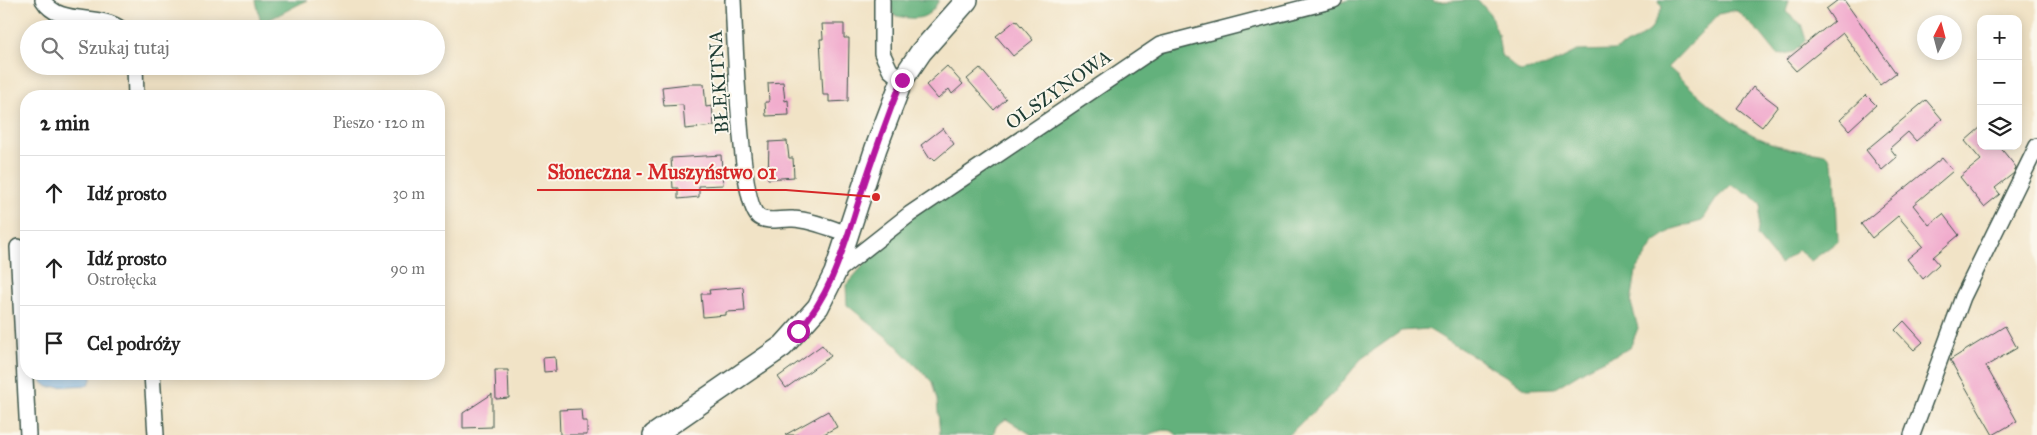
<!DOCTYPE html>
<html lang="pl">
<meta charset="utf-8">
<style>
body{margin:0;font-family:"IM FELL Great Primer",serif;background:#f6f6f6;color:#222}
.controls{position:absolute;right:15px;top:15px;display:grid;overflow:hidden;border-radius:10px;box-shadow:0 2px 12px #0003}
.controls button{width:45px;height:45px;display:grid;place-items:center;padding:0;border:0;border-bottom:1px solid #e0e0e0;background:#fff;color:#222;font:25px sans-serif}
.compass{position:absolute;left:1917px;top:15px;width:45px;height:45px;border-radius:50%;background:#fff;box-shadow:0 2px 12px #0003;rotate:6deg}
.stop{position:absolute;width:15px;height:15px;margin:-11px;border:4px solid #b5179e;border-radius:50%;background:#fff}
.stop.end{background:#b5179e;border-color:#fff;box-shadow:0 1px 5px #0008}
.list{margin:0;padding:0;list-style:none}
h2{display:flex;justify-content:space-between;align-items:center;height:65px;margin:0;padding:0 20px;font-size:21px}
h2 small{font-size:16px;font-weight:400;color:#767676}
.list li{display:grid;grid-template-columns:32px 1fr auto;gap:15px;align-items:center;box-sizing:border-box;height:75px;padding:0 20px;border-top:1px solid #e0e0e0}
.list b{display:block;font-size:19px;white-space:nowrap}
.list p{margin:0;font-size:16px;white-space:nowrap;color:#767676}
.list em{font-size:16px;font-style:normal;color:#767676}
.icon{flex:none;width:28px;height:28px;fill:none;stroke:currentColor;stroke-width:2;stroke-linecap:round;stroke-linejoin:round}
.map{position:relative;flex:none;width:2037px;height:435px;overflow:hidden}
.search{position:absolute;background:#fff;box-shadow:0 2px 12px #0003;left:20px;top:20px;width:425px;height:55px;display:flex;align-items:center;gap:12px;box-sizing:border-box;padding:0 18px;border-radius:28px;color:#767676;font-size:19px}
.panel{position:absolute;background:#fff;box-shadow:0 2px 12px #0003;left:20px;top:90px;width:425px;height:290px;border-radius:20px}
.map>svg:first-child{display:block}
.forest{fill:#63b17c;stroke:#417758}
.water{fill:#7bbbef;stroke:#4d7c92}
.building{fill:#f1accd}
.lines{fill:none;stroke-linecap:round;stroke-linejoin:round}
.street-casing{stroke:#3e564a;stroke-width:18}
.secondary-casing{stroke:#3e564a;stroke-width:24}
.street{stroke:#fff;stroke-width:15}
.secondary{stroke:#fff;stroke-width:21}
.route{stroke:#b5179e;stroke-width:6}
.labels{text-anchor:middle;stroke-width:4;stroke-linejoin:round;paint-order:stroke}
.street-label{font-size:19px;fill:#1f3d34;stroke:#fbf7ec}
.leader{fill:none;stroke:#d62828;stroke-width:2}
.callout-dot{fill:#d62828;stroke:#fbf7ec;stroke-width:2}
.callout-label{font-size:20px;text-anchor:middle;font-weight:bold;fill:#d62828;stroke:#fbf7ec;stroke-width:4;stroke-linejoin:round;paint-order:stroke}
</style>
<div class="map">
<svg width="2037" height="435" viewBox="0 0 2037 435">
<rect width="100%" height="100%" fill="#fbf7ec"/>
<filter id="ink" filterUnits="userSpaceOnUse"><feTurbulence type="fractalNoise" baseFrequency=".02" numOctaves="2"/><feDisplacementMap in="SourceGraphic" scale="10" xChannelSelector="R" yChannelSelector="G"/><feConvolveMatrix kernelMatrix="1 2 1 2 8 2 1 2 1" color-interpolation-filters="sRGB"/></filter>
<filter id="wash" filterUnits="userSpaceOnUse"><feTurbulence type="fractalNoise" baseFrequency=".0096" numOctaves="4" result="noise"/><feDisplacementMap in="SourceGraphic" scale="20" xChannelSelector="R" yChannelSelector="G"/><feGaussianBlur stdDeviation="1.12" result="paint"/><feColorMatrix in="noise" values="0 0 0 0 0 0 0 0 0 0 0 0 0 0 0 0 0 1.4 0 .05"/><feComposite in="paint" operator="in"/></filter>
<g filter="url(#wash)">
<rect width="100%" height="100%" fill="#f1e3c6"/>
<g class="forest">
<path d="M256,0H307L261,24Z"/>
<path d="M891,0H939C928,22 914,20 893,15Z"/>
<path d="M1349,0H1431L1435,2L1478,0L1490,14L1498,34L1501,55L1520,71L1547,66L1577,51L1614,50L1635,41L1651,29L1662,8L1659,0H1789L1786,12L1801,24L1806,40L1794,52L1778,55L1761,34L1736,10L1719,14L1668,67C1704,100 1738,135 1786,148C1799,152 1813,150 1828,155L1835,174L1838,241L1811,261L1798,250L1780,264L1757,236L1761,204L1751,195L1731,185L1717,198L1702,221L1673,229L1654,242L1636,271L1631,303L1638,328L1630,348L1591,366L1555,388L1527,389L1428,329L1401,331L1361,359L1332,395L1288,435H1177C1168,426 1157,432 1147,435H1032L1006,419L996,426L993,435H940L937,400L932,382L894,343L847,305L846,285L878,249L913,215L1147,57L1206,36Z"/>
</g>
<path class="water" d="M42,374H92L91,380L88,385L48,387L42,382Z"/>
<g id="blocks">
<g class="building">
<path d="M1838,0H1844L1896,73L1880,85L1843,33L1796,71L1786,60L1834,21L1826,9Z"/>
<path d="M1016,20L1033,40L1013,56L996,36Z"/>
<path d="M822,24H844V38H849L848,101L829,102V95H823L820,39H823Z"/>
<path d="M947,66L963,84L952,94L949,89L938,99L926,85Z"/>
<path d="M980,68L1006,99L994,110L967,79Z"/>
<path d="M783,82L785,101L788,100L789,115L766,116L765,102H769L768,83Z"/>
<path d="M688,84H704L706,107L712,106L714,126L685,129L683,105L664,106L662,87Z"/>
<path d="M1753,87L1778,106L1762,127L1737,108Z"/>
<path d="M1866,95L1876,105L1849,130L1840,120Z"/>
<path d="M1926,100L1942,119L1916,141L1908,132L1890,148L1897,157L1882,170L1866,150Z"/>
<path d="M1981,127V146H1999L2016,167L2014,173L1995,188L2000,194L1984,207L1960,177L1981,160L1965,141Z"/>
<path d="M943,128L954,144L935,160L933,158L930,159L921,145Z"/>
<path d="M787,141L789,158H793L794,177L768,179L769,142Z"/>
<path d="M721,155L723,185L699,186V197L678,199V188H673L671,158Z"/>
<path d="M1942,158L1953,171L1913,205L1929,225L1943,214L1959,235L1933,257L1939,264L1923,279L1907,259L1923,246L1898,216L1872,238L1861,224Z"/>
<path d="M743,287L745,311L726,312V315L703,317L701,294H710L709,290Z"/>
<path d="M1904,321L1923,342L1914,350L1895,330Z"/>
<path d="M2005,326L2017,348L1986,366L2017,421L1993,435L1950,360Z"/>
<path d="M822,345L831,356L786,388L778,377Z"/>
<path d="M555,357L556,371L544,372L543,358Z"/>
<path d="M495,370H508L509,398L496,399Z"/>
<path d="M492,394V427L463,428V413Z"/>
<path d="M581,409L582,421H587V435H560L559,410Z"/>
<path d="M828,411L837,427L822,435H785Z"/>
</g>
</g>
</g>
<g filter="url(#ink)">
<use href="#blocks" fill-opacity="0" stroke="#3e564a" stroke-width="1"/>
<g class="lines">
<defs>
<g id="street">
<path d="M43,0C59,27 98,12 121,29"/>
<path d="M733,0C735,33 739,203 759,217C768,223 782,218 793,219C811,220 830,228 848,234"/>
<path d="M882,0V53L890,70L902,80"/>
<path d="M135,66L136,96"/>
<path d="M18,247L28,435"/>
<path d="M835,273L910,214L1160,45L1334,0"/>
<path d="M152,374L156,435"/>
<path d="M1912,435L1963,297L2037,146"/>
</g>
<path id="secondary" d="M654,435L783,346L818,307L835,273L876,148L902,80L921,52L967,0"/>
</defs>
<use href="#street" class="street-casing"/>
<use href="#secondary" class="secondary-casing"/>
<use href="#street" class="street"/>
<use href="#secondary" class="secondary"/>
</g>
</g>
<g class="lines" filter="url(#ink)">
<path class="route" d="M798,331C832,294 844,246 859,200C872,160 886,120 902,80"/>
</g>
<g class="labels">
<g class="street-label">
<text transform="translate(718 82) rotate(-94)" y="7">BŁĘKITNA</text>
<text transform="translate(1058 89) rotate(-35)" y="7">OLSZYNOWA</text>
</g>
</g>
<path class="leader" d="M876 197L786 190H537"/>
<circle class="callout-dot" cx="876" cy="197" r="5"/>
<g class="callout-label">
<text x="662" y="179">Słoneczna - Muszyństwo 01</text>
</g>
</svg>
<div class="controls">
<button>+</button>
<button>−</button>
<button><svg class="icon" aria-label="layers" viewBox="0 0 24 24"><path d="M12 4l9 5-9 5-9-5zM3 14l9 5 9-5"/></svg></button>
</div>
<svg class="compass" viewBox="-18 -18 36 36"><path d="M0-13l5 13h-10z" fill="#e53935"/><path d="M0 13l5-13h-10z" fill="#767676"/></svg>
<div class="stop" style="left:798px;top:331px"></div>
<div class="stop end" style="left:902px;top:80px"></div>
<div class="search"><svg class="icon" aria-label="search" viewBox="0 0 24 24"><circle cx="10" cy="10" r="6"/><path d="M15 15l6 6"/></svg>Szukaj tutaj</div>
<section class="panel">
<h2>2 min<small>Pieszo · 120 m</small></h2>
<ul class="list">
<li><svg class="icon" aria-label="ahead" viewBox="0 0 24 24"><path d="M12 20V5M6 11l6-6 6 6"/></svg><div><b>Idź prosto</b></div><em>30 m</em></li>
<li><svg class="icon" aria-label="ahead" viewBox="0 0 24 24"><path d="M12 20V5M6 11l6-6 6 6"/></svg><div><b>Idź prosto</b><p>Ostrołęcka</p></div><em>90 m</em></li>
<li><svg class="icon" aria-label="arrive" viewBox="0 0 24 24"><path d="M6 21V4h12l-3 4 3 4H6"/></svg><div><b>Cel podróży</b></div></li>
</ul>
</section>
</div>
